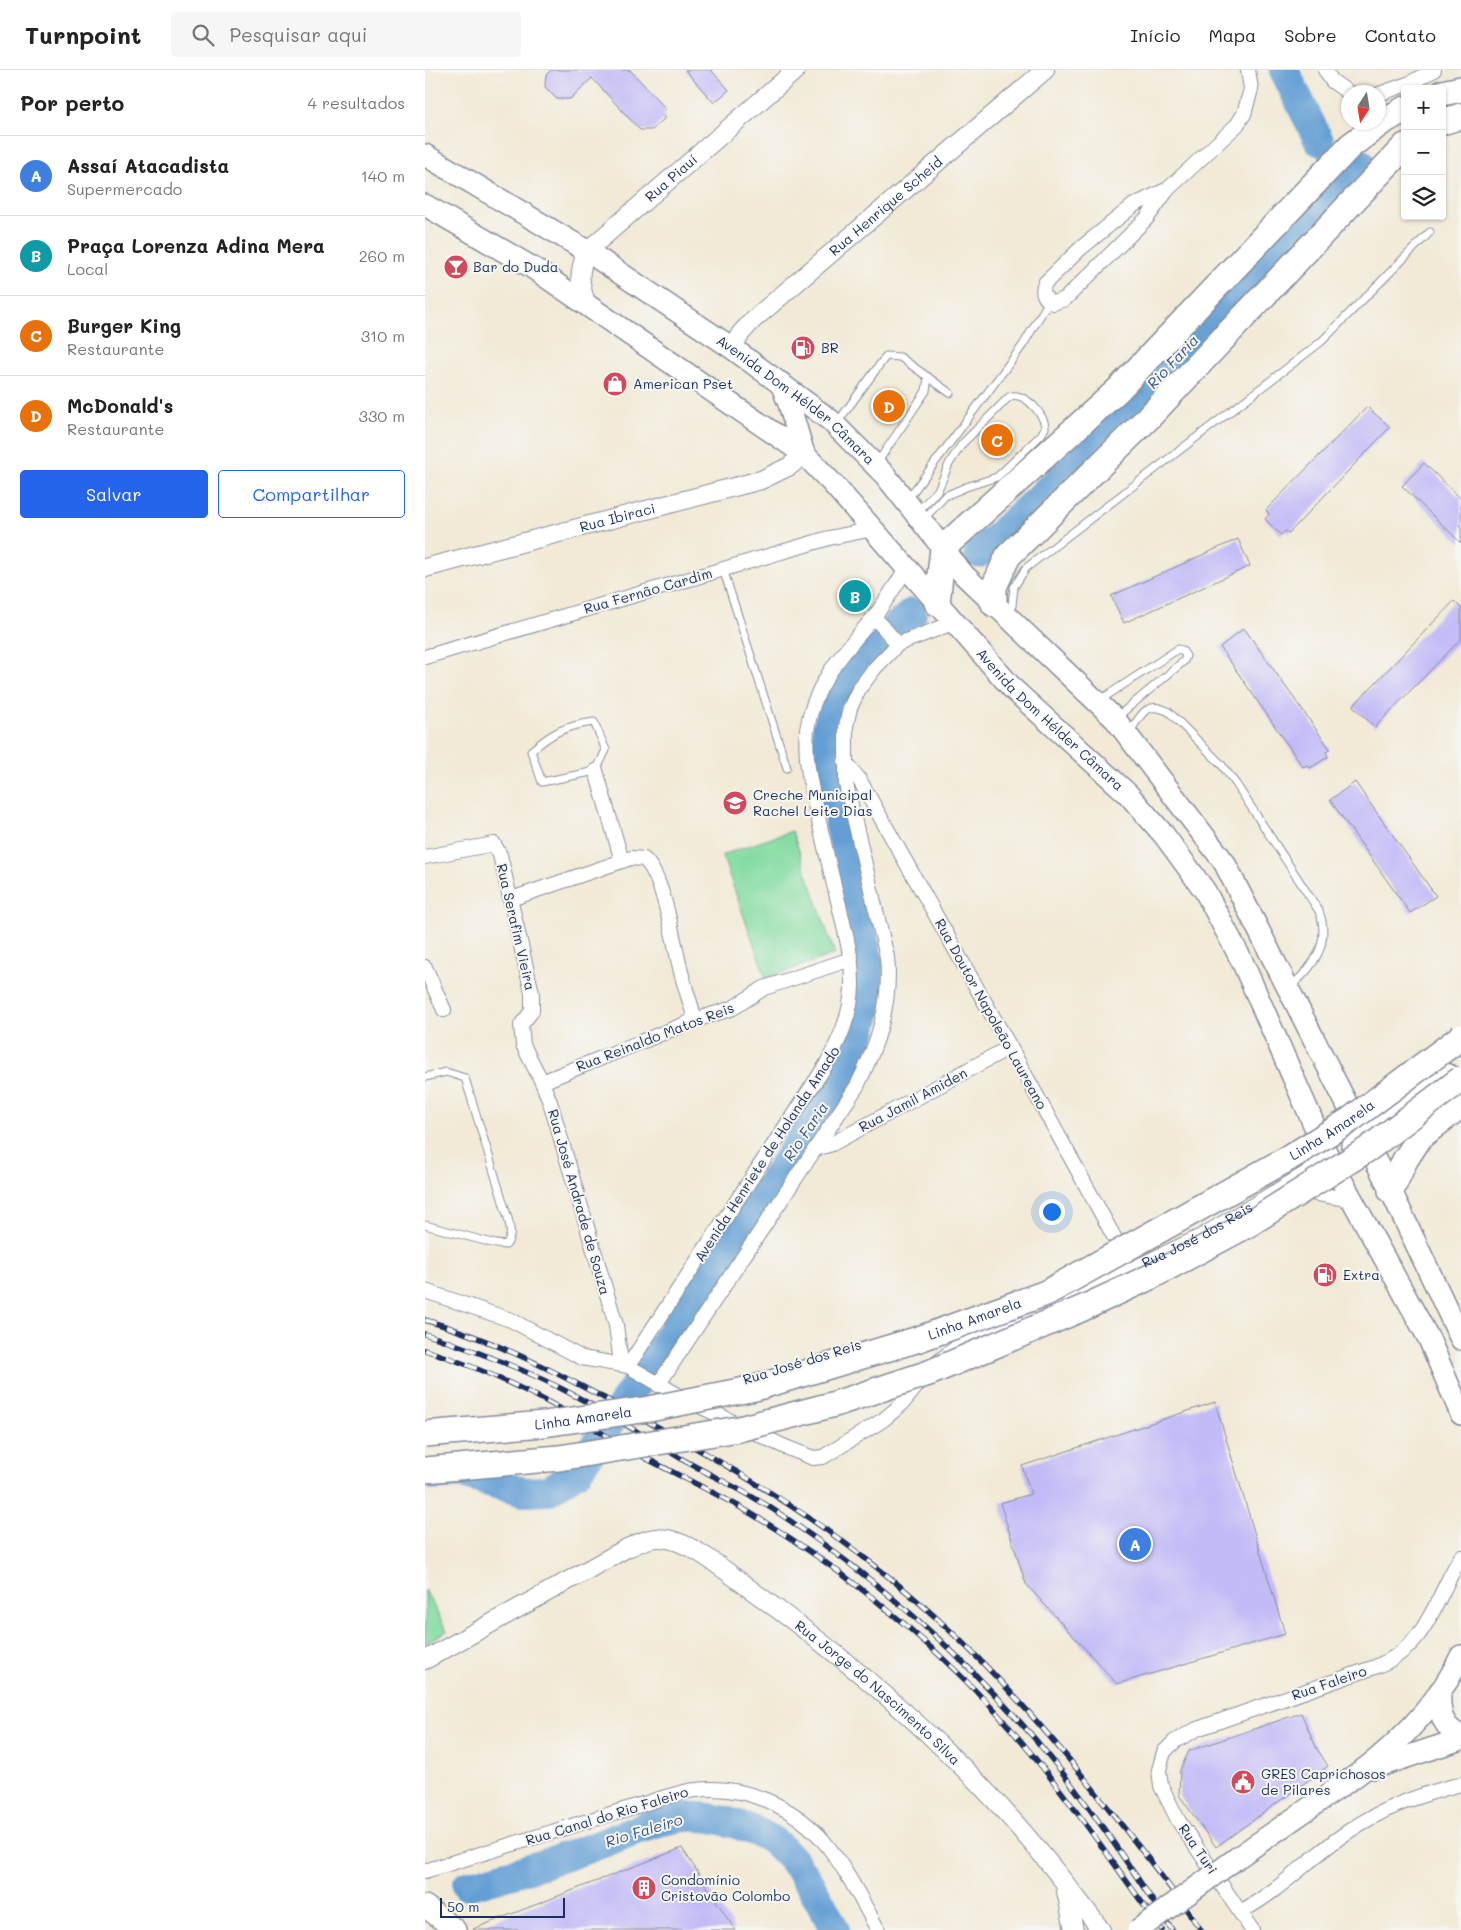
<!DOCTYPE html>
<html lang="pt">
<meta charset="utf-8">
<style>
body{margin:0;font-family:Mali,sans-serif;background:#f6f6f6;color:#222}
.controls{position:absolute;right:15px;top:15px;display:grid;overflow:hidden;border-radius:5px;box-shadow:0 1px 4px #0004}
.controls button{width:45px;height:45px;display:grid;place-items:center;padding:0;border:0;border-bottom:1px solid #e0e0e0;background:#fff;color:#222;font:25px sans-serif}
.compass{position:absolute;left:916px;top:15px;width:45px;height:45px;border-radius:50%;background:#fff;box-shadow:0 1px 4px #0004;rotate:192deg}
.scale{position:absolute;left:15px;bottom:12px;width:125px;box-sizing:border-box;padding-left:5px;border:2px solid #1b2f5e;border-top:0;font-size:14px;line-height:18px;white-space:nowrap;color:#1b2f5e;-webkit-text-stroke:4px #f6f6f2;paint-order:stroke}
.you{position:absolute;left:626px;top:1141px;width:18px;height:18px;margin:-12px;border:4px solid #fff;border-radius:50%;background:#1a73e8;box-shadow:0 0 0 8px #1a73e833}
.badge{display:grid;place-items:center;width:32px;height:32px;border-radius:50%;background:#2563eb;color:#fff;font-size:16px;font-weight:700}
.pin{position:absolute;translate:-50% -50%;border:2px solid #fff;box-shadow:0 1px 5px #0006}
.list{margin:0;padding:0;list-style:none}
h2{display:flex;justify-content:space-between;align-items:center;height:65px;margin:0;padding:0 20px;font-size:21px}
h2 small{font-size:16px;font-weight:400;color:#767676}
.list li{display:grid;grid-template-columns:32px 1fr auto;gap:15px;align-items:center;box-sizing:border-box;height:80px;padding:0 20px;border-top:1px solid #e0e0e0}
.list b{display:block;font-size:19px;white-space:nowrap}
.list p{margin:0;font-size:16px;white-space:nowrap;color:#767676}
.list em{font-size:16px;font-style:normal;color:#767676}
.actions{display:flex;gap:10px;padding:15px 20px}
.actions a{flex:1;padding:11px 0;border:1px solid #2563eb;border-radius:5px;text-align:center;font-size:18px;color:#2563eb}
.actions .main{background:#2563eb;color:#fff}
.icon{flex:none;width:28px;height:28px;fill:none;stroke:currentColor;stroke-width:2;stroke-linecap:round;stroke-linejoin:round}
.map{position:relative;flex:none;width:1036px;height:1860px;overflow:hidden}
header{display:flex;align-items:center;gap:30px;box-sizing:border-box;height:70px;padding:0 25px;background:#fff;border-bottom:1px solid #e0e0e0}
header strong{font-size:24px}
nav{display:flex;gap:28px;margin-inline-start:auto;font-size:18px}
.search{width:350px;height:45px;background:#f6f6f6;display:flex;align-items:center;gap:12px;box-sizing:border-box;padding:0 18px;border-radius:5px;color:#767676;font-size:19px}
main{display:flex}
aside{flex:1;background:#fff}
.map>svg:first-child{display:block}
.green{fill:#83dba0;stroke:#4f857f}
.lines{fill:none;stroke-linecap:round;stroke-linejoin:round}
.river{stroke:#649fd4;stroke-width:30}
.building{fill:#c3bbf7}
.service-casing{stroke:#868c9a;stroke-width:9}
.minor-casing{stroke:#868c9a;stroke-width:16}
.tertiary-casing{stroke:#868c9a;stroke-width:20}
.primary-casing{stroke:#868c9a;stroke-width:24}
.motorway-casing{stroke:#868c9a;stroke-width:28}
.service{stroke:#fff;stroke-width:7}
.minor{stroke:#fff;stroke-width:14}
.tertiary{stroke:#fff;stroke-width:18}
.primary{stroke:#fff;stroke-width:21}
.motorway{stroke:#fff;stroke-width:25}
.rail-casing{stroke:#1b2f5e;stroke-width:5.5}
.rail{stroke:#f6f6f2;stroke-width:4;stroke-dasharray:11;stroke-linecap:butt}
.primary-bridge-casing{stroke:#868c9a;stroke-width:24;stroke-linecap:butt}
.motorway-bridge-casing{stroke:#868c9a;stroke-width:28;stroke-linecap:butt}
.primary-bridge{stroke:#fff;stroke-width:21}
.motorway-bridge{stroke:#fff;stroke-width:25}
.labels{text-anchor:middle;stroke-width:4;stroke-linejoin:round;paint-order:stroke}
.street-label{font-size:14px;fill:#1b2f5e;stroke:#f6f6f2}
.poi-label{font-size:14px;fill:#1b2f5e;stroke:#f6f6f2;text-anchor:start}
.water-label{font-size:15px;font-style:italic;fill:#355687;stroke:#f6f6f2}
</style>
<header>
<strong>Turnpoint</strong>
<div class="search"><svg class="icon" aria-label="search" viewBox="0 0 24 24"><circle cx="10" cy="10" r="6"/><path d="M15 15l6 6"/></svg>Pesquisar aqui</div>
<nav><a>Início</a><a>Mapa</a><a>Sobre</a><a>Contato</a></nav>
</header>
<main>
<aside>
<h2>Por perto<small>4 resultados</small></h2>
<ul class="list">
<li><span class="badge" style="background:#3f7fe0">A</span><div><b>Assaí Atacadista</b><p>Supermercado</p></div><em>140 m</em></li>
<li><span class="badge" style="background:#0f9aa8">B</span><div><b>Praça Lorenza Adina Mera</b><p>Local</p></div><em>260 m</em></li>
<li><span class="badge" style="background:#e8710a">C</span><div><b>Burger King</b><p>Restaurante</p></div><em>310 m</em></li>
<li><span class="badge" style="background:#e8710a">D</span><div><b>McDonald's</b><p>Restaurante</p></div><em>330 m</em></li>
</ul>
<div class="actions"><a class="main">Salvar</a><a>Compartilhar</a></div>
</aside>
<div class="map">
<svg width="1036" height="1860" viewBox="0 0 1036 1860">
<rect width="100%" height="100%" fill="#f6f6f2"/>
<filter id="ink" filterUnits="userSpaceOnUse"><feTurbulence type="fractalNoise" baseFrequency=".02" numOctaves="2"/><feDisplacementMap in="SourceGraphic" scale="10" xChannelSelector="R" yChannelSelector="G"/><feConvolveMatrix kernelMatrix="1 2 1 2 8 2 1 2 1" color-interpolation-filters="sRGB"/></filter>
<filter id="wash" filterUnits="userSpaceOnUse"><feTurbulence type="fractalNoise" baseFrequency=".0096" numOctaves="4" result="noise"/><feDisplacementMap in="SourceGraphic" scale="20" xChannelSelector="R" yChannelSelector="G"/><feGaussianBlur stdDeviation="1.12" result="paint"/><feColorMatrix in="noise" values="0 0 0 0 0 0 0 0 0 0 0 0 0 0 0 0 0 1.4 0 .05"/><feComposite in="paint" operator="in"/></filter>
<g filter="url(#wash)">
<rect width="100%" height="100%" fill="#f2ead7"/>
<g class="green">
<path d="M367,761L410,884L341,908L297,785Z"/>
<path d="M0,1520L22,1561L0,1573Z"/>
</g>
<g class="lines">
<g class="river">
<path d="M859,0L894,71"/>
<path d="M554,483L663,383L936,94"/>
<path d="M10,1406L34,1403L98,1422L123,1421L152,1402L414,1013L432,978L443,936L444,894L402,693V658L413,624L431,591L487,543"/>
<path d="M42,1816C88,1804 132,1790 176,1774C203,1764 234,1748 263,1747C289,1745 333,1758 353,1775C378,1797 395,1831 410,1860"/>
</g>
</g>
<g id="blocks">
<g class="building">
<path d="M126,0H205L240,38L239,49L227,60H215L167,8L145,29H132L120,17L121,5Z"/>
<path d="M260,0H286L304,20L289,33Z"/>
<path d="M942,337L965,357L864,463L860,461L856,465L840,449L844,444L841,440Z"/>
<path d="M999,393L1036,429V473L977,416Z"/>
<path d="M813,469L825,496L699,553L686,526Z"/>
<path d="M1029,531L1036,538V569L950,657L928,636Z"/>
<path d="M819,558L905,679L901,682L903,687L885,698L882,695L878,697L795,577Z"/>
<path d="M930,712L1011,826L985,843L905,730Z"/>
<path d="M790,1332L860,1564L692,1614L601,1514L575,1433L606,1424L597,1396Z"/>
<path d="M876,1643L891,1677L903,1696L791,1777L754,1725L755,1700L764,1681Z"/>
<path d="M257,1778L310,1860H49L48,1859Z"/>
</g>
</g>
</g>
<g filter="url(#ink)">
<use href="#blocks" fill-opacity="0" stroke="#868c9a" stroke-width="1"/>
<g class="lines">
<defs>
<g id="service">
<path d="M412,353L461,286L475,287L525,323"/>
<path d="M452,393L501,321L503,307"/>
<path d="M482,430L598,275L624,231"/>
<path d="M492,442L513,420L524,394L537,374L584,327C598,320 620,344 620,358L616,365L572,407L541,417L520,426L499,449"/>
<path d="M298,499L362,698"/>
<path d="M586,544L589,517L601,498L896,272L1005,162"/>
<path d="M675,630L744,585L753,579L757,580L761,586L759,591L692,647"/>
<path d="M169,652L181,680L171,701L117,712L106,681C128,662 140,656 169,652Z"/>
<path d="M705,662C716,644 722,630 744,642L796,694L811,714L894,841C906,873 889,897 865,917"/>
<path d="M0,1007L21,1002L40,1008L83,1148C85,1158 88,1166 81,1175L71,1174L0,1155"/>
</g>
<g id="minor">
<path d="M900,0L907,11L924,23"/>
<path d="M954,24L985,13L1009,0"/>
<path d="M743,119L709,135L656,178L620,213C616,222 619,229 628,233L640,229L722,148L743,119L812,55L819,44L826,19L823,0"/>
<path d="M449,547L473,574"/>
<path d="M0,587L404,468L448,459"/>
<path d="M420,692L434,709L585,977L699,1185"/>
<path d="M171,701L197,791"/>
<path d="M0,787L69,774L75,785L107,923V941L96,955L98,975L117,1012L125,1032L191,1255L196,1293"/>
<path d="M86,829L206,788L219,789C239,806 249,875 256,902C260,918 266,934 270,950"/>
<path d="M0,897L19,940"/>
<path d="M117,1012L270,950L308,938L339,918L426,889"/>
<path d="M390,1079L407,1074L585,977"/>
<path d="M876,1121L927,1130"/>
<path d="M0,1221L86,1250L157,1288L203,1296L258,1328L358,1376L388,1388L398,1387L458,1350L477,1334L498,1308"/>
<path id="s1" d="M514,1291L537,1273L633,1234L776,1166L888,1099L902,1084"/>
<path d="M203,1296L401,995C414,971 426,945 427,917C428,888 420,862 414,835C406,804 399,773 392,743C386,716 379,688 382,660C388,614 420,581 448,548C461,532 471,514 482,498"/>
<path d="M233,1315L432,1016C452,976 467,933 462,887L421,714V656L425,638L434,619L449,599L473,574L528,553"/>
<path d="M0,1801L241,1727C251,1724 261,1721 271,1720C319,1714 371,1737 401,1774C421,1799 437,1831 453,1860"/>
<path d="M815,1842C855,1821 884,1788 921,1763C957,1738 994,1725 1036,1714"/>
<path d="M827,1860L753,1750L736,1716L734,1700L739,1682L750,1671L772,1659L950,1597C1003,1577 1009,1530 1036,1487"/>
</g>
<g id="tertiary">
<path id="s2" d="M161,233C154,211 153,202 162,181L371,0"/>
<path id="s3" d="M307,278L316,263L328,250L620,0"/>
<path id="s4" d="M0,498L336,410L365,396L379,384"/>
<path id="s5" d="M0,1590L202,1478C212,1474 224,1467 234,1468C265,1469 304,1504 329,1522C397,1571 463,1624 523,1683C579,1736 630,1798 676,1860"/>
<path d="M640,1816L649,1860"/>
</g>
<g id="primary">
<path id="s6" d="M0,85L162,181L307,278L405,350L460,405L539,505L690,649L799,792L966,1121L1036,1269"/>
<path id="s7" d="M0,135L108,198L379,384L408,414L588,619L703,724L739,765L780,821L817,891L902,1084L1004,1269L1036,1344"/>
<path d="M356,313L364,334L379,384"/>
<path d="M927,1075L935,1064L1011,1006L1020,1004L1030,1008L1034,1018V1027"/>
<path d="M1015,1621C1014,1641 1016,1657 1036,1666"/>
<path d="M948,1698L1036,1669"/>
<path d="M913,1718C962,1686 1011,1639 1036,1586"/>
<path d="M0,1836L30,1860"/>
</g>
<g id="motorway">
<path d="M1017,23L1036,19"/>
<path d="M1017,52L1036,46"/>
<path d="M512,533L518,478L693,320L925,76L957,52L980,39"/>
<path d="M569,534V517L583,486L724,347L980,76"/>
<path d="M966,1121L980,1090L995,1067L1036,1035"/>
</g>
</defs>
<use href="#service" class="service-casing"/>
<use href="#minor" class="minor-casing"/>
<use href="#tertiary" class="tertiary-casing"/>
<use href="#primary" class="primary-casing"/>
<use href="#motorway" class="motorway-casing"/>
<use href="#service" class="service"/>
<use href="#minor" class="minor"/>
<use href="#tertiary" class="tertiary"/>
<use href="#primary" class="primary"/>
<use href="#motorway" class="motorway"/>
<defs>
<g id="rail">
<path d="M0,1250C74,1271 140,1307 207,1343C292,1388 375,1437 450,1496C540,1566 614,1650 684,1739C716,1779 747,1818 776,1860"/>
<path d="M0,1264C46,1279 94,1297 137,1319C177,1339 216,1364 255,1388C286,1406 319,1420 349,1440C445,1503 535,1582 610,1669C661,1729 704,1795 747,1860"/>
<path d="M0,1280C48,1295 92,1315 136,1339C158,1350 177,1364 198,1376C236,1397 275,1415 313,1436C405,1489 496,1561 568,1639C631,1708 682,1785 737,1860"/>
</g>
</defs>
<use href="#rail" class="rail-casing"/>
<use href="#rail" class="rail"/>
<defs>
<path id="primary-bridge" d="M713,1860L812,1788L913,1718"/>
<g id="motorway-bridge">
<path id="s8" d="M0,1364L119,1354L224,1339L330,1318L494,1269L621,1223L864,1088L925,1050L1036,967"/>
<path d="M0,1400L134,1388L314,1359L410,1334L504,1303L656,1239L725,1207L824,1154L943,1079L1036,1009"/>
</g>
</defs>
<use href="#primary-bridge" class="primary-bridge-casing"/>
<use href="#motorway-bridge" class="motorway-bridge-casing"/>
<use href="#primary-bridge" class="primary-bridge"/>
<use href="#motorway-bridge" class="motorway-bridge"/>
</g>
</g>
<defs>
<symbol id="bar-disc" viewBox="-11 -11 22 22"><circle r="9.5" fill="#d1495b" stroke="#f6f6f2"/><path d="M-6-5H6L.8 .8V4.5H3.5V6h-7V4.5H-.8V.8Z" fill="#fff"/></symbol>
<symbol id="fuel-disc" viewBox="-11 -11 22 22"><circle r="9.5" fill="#d1495b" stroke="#f6f6f2"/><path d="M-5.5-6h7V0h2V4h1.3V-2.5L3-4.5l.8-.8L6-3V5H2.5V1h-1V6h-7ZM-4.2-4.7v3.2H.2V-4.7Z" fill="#fff"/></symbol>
<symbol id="shop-disc" viewBox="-11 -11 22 22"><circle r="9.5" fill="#d1495b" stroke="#f6f6f2"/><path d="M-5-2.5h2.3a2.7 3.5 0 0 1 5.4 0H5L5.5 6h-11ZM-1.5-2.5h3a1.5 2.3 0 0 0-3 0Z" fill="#fff"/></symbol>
<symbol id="school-disc" viewBox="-11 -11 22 22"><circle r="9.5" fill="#d1495b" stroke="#f6f6f2"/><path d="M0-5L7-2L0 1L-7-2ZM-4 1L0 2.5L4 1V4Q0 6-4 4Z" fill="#fff"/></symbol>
<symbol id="civic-disc" viewBox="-11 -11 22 22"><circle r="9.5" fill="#d1495b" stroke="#f6f6f2"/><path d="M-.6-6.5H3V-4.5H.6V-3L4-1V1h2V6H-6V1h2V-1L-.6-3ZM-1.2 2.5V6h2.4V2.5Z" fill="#fff"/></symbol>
<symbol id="building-disc" viewBox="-11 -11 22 22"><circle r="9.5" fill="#d1495b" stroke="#f6f6f2"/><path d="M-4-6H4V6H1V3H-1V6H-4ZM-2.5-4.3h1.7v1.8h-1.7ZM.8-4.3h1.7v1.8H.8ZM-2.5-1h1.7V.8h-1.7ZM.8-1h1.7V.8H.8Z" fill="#fff"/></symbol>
</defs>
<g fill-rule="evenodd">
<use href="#bar-disc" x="17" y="183" width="28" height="28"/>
<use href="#fuel-disc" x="364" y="264" width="28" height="28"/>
<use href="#shop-disc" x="176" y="300" width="28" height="28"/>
<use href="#school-disc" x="296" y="719" width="28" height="28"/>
<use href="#fuel-disc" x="886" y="1191" width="28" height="28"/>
<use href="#civic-disc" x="804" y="1698" width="28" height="28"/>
<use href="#building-disc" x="205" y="1804" width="28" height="28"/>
</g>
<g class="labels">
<g class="street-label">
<text dy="5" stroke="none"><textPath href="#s2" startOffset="165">Rua Piauí</textPath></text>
<text dy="5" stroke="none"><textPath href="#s3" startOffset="210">Rua Henrique Scheid</textPath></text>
<text dy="5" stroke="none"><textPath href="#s6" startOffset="445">Avenida Dom Hélder Câmara</textPath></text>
<text dy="5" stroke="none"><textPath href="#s4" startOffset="199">Rua Ibiraci</textPath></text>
<text transform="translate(223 521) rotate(-16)" y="5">Rua Fernão Cardim</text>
<text dy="5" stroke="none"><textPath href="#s7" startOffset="816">Avenida Dom Hélder Câmara</textPath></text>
<text transform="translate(91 857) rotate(77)" y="5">Rua Serafim Vieira</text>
<text transform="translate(566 944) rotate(61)" y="5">Rua Doutor Napoleão Laureano</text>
<text transform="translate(230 967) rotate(-21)" y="5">Rua Reinaldo Matos Reis</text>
<text transform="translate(488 1030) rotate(-28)" y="5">Rua Jamil Amiden</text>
<text dy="5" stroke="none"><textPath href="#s8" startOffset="969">Linha Amarela</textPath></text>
<text transform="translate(342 1084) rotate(-57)" y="5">Avenida Henriete de Holanda Amado</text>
<text transform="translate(154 1132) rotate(74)" y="5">Rua José Andrade de Souza</text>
<text dy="5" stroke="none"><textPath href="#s1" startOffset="288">Rua José dos Reis</textPath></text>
<text dy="5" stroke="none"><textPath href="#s8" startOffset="564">Linha Amarela</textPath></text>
<text transform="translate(377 1292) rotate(-17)" y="5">Rua José dos Reis</text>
<text dy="5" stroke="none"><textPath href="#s8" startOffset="159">Linha Amarela</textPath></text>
<text transform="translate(904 1613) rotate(-19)" y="5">Rua Faleiro</text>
<text dy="5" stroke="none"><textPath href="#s5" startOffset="535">Rua Jorge do Nascimento Silva</textPath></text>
<text transform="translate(182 1746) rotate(-17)" y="5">Rua Canal do Rio Faleiro</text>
<text transform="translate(773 1779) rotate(56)" y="5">Rua Turi</text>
</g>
<g class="poi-label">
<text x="48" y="202">Bar do Duda</text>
<text x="396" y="283">BR</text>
<text x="208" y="319">American Pset</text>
<text x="328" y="730">Creche Municipal<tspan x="328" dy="16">Rachel Leite Dias</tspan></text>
<text x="918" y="1210">Extra</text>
<text x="836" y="1709">GRES Caprichosos<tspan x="836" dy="16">de Pilares</tspan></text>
<text x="236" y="1815">Condomínio<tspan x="236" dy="16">Cristovão Colombo</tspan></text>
</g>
<g class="water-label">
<text transform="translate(748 292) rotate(-47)" y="5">Rio Faria</text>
<text transform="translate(381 1062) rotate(-56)" y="5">Rio Faria</text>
<text transform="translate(219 1761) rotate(-17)" y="5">Rio Faleiro</text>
</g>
</g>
</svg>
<div class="controls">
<button>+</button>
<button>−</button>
<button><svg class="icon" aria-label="layers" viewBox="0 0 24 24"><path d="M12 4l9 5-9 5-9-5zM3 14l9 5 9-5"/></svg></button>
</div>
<svg class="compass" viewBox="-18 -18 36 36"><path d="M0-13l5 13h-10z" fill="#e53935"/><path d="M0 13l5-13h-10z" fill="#767676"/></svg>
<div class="scale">50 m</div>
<div class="you"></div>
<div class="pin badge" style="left:710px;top:1474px;background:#3f7fe0">A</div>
<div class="pin badge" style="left:430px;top:526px;background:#0f9aa8">B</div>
<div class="pin badge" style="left:572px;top:370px;background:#e8710a">C</div>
<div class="pin badge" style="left:464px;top:336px;background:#e8710a">D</div>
</div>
</main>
